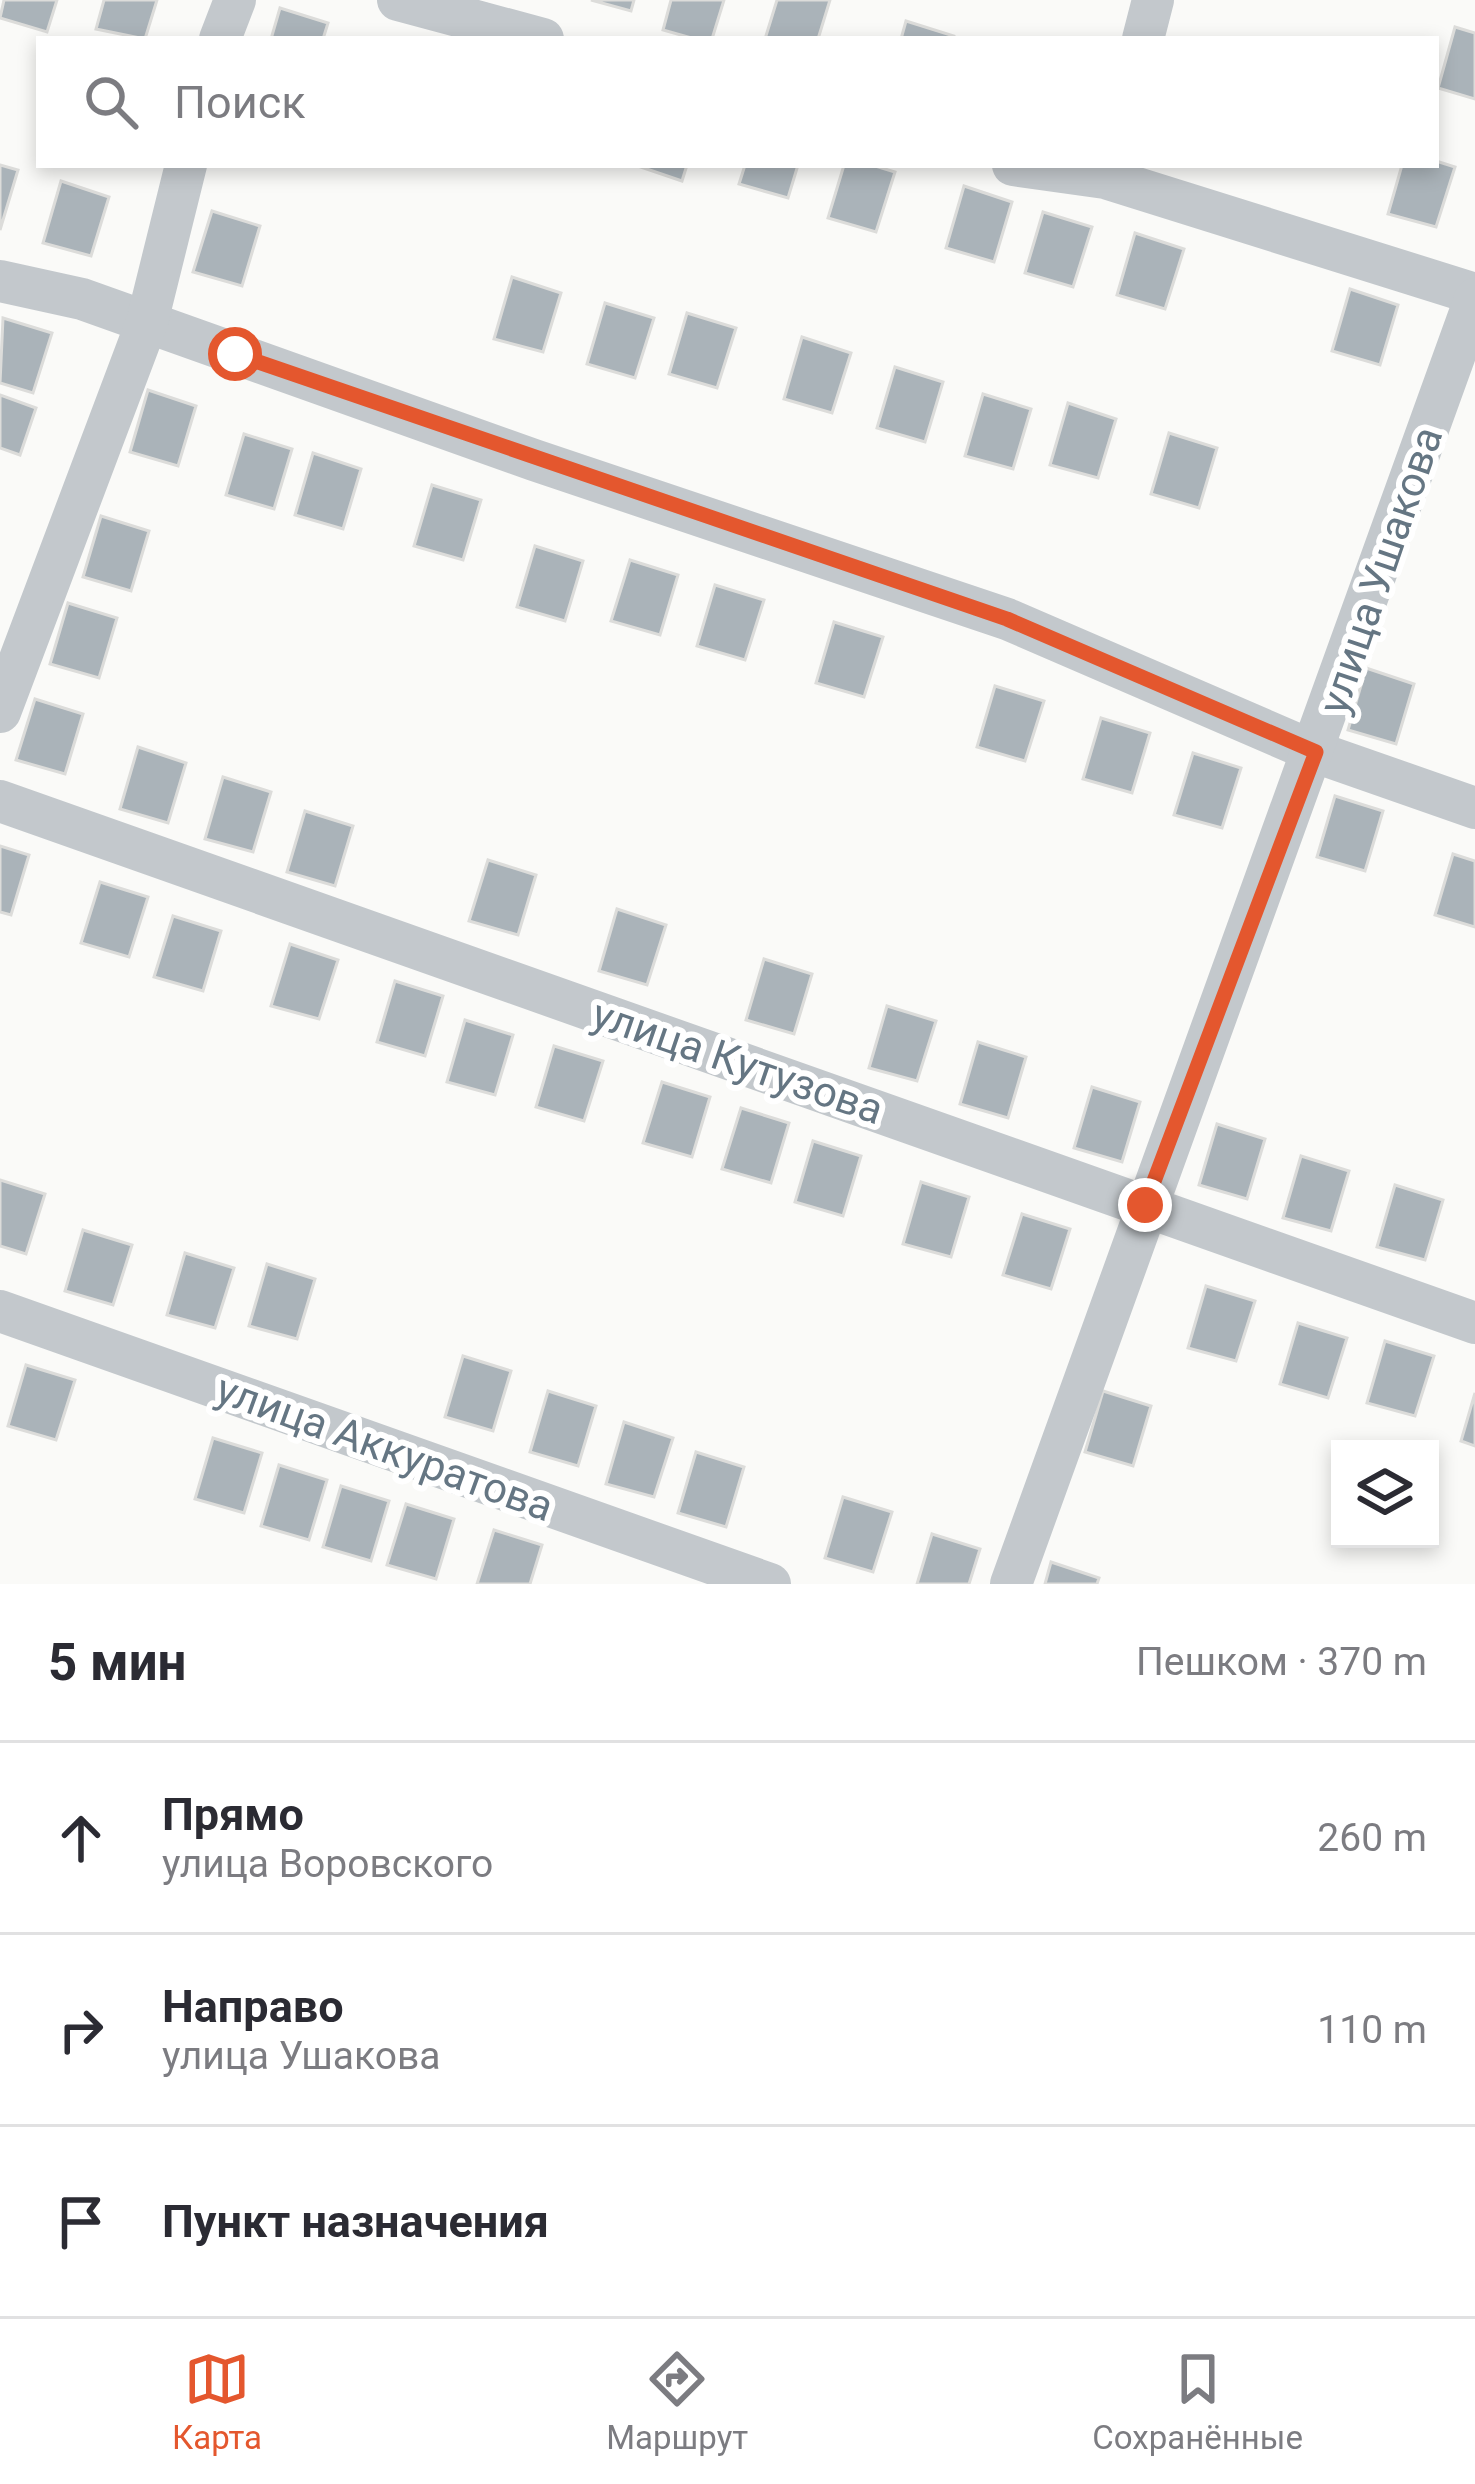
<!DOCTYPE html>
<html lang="ru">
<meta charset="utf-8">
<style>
body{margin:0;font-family:Roboto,sans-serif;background:#f2f2f3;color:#2b2b33}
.controls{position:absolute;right:36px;bottom:36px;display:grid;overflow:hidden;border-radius:0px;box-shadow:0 6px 18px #0003}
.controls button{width:108px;height:108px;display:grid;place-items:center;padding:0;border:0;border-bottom:3px solid #e1e1e2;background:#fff;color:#2b2b33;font:60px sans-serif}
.stop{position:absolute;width:36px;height:36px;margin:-27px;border:9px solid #e4572e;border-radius:50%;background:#fff}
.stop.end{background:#e4572e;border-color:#fff;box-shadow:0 3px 12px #0008}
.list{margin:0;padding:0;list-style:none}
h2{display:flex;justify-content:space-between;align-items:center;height:156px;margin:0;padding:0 48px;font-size:51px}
h2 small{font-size:39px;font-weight:400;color:#7c7c81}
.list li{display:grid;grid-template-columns:78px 1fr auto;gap:36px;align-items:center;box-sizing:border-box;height:192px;padding:0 48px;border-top:3px solid #e1e1e2}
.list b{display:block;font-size:45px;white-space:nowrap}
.list p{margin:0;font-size:39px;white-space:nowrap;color:#7c7c81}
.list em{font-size:39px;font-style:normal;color:#7c7c81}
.icon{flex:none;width:66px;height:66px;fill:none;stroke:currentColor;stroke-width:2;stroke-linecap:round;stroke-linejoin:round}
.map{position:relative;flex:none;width:1475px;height:1584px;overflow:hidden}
.search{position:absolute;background:#fff;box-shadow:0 6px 18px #0003;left:36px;right:36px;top:36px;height:132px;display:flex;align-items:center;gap:30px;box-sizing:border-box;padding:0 42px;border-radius:0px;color:#7c7c81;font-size:45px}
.sheet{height:732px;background:#fff}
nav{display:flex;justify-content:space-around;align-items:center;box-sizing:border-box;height:168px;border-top:3px solid #e1e1e2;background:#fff;font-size:33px;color:#7c7c81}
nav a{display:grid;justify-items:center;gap:6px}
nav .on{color:#e4572e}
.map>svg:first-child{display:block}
.building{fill:#aab3b9;stroke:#dcdcda;stroke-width:3}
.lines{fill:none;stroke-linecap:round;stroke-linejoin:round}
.minor{stroke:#c3c8cc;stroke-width:42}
.route{stroke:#e4572e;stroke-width:15}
.labels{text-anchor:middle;stroke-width:12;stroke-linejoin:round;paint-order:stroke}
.street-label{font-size:42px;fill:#657683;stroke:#fff}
</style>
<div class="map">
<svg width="1475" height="1584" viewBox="0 0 1475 1584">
<rect width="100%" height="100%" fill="#fafaf8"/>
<g class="building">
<path d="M4,0H57L47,32L0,18Z"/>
<path d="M104,0H157L145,39L96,29Z"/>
<path d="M591,0H634L631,11Z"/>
<path d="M671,0H724L712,39H695L663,30Z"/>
<path d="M777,0H830L818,39H765Z"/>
<path d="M280,8L328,23L323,39H271Z"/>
<path d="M906,21L954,36V39H901Z"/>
<path d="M1455,27L1475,33V99L1438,88Z"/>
<path d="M1436,161L1455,167L1436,227L1388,214L1402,165H1436Z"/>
<path d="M0,165L18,170L0,230Z"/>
<path d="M635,165H687L682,181Z"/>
<path d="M745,165H798L788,198L739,184Z"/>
<path d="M844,165H872L895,172L876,232L828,218Z"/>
<path d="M61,181L109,197L91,256L43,243Z"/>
<path d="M964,186L1012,202L994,262L946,248Z"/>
<path d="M212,211L260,226L242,286L193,272Z"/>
<path d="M1043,212L1092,227L1073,287L1025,273Z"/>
<path d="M1135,233L1184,249L1165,309L1117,295Z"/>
<path d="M512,277L561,293L543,352L494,339Z"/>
<path d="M1350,289L1398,305L1380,365L1332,351Z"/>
<path d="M605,303L654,318L635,378L587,364Z"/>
<path d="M687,313L736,328L717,388L669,374Z"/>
<path d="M3,318L52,333L33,393L0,383Z"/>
<path d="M802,337L851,353L832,413L784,399Z"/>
<path d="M895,367L943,382L925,442L877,428Z"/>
<path d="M148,390L196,406L178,466L130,452Z"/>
<path d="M983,394L1031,409L1013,469L965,456Z"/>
<path d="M0,395L36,408L20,455L0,448Z"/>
<path d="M1068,403L1116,419L1098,478L1050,465Z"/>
<path d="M1169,433L1217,448L1199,508L1151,494Z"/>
<path d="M244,434L292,449L274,509L226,495Z"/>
<path d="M313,453L361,469L343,529L295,515Z"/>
<path d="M432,485L481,500L463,560L414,546Z"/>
<path d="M101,516L149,531L131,591L83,577Z"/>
<path d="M535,546L583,561L565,621L517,607Z"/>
<path d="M630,560L678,575L660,635L611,621Z"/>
<path d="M715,585L764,600L745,660L697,646Z"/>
<path d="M68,603L117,618L99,678L50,664Z"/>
<path d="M834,622L883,637L864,697L816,683Z"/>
<path d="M1366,668L1414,684L1396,744L1348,730Z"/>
<path d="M995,686L1044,701L1025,761L977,747Z"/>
<path d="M35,699L83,714L65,774L16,760Z"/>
<path d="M1101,718L1150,733L1132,793L1083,779Z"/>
<path d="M138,747L186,763L168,823L120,809Z"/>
<path d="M1193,753L1241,768L1222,828L1174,815Z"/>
<path d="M223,777L271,792L253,852L205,839Z"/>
<path d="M1335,796L1383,811L1365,871L1317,857Z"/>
<path d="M305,811L353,826L335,886L287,872Z"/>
<path d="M0,846L29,855L11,915L0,912Z"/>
<path d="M1453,854L1475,861V927L1435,915Z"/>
<path d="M488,860L536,875L518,935L469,921Z"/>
<path d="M100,882L148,897L129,957L81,943Z"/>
<path d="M617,909L666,925L647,985L599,971Z"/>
<path d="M173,916L221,931L203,991L154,977Z"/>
<path d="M290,944L338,960L319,1019L271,1006Z"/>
<path d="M764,959L812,974L794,1034L746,1020Z"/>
<path d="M395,981L443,996L425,1056L377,1042Z"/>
<path d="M887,1006L936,1021L917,1081L869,1068Z"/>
<path d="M465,1020L513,1035L495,1095L447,1082Z"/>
<path d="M978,1042L1026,1057L1008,1118L960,1104Z"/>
<path d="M554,1046L603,1061L584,1121L536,1107Z"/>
<path d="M662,1082L710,1097L692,1157L643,1143Z"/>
<path d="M1092,1087L1140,1102L1122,1162L1074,1148Z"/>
<path d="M741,1108L789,1123L771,1183L722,1169Z"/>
<path d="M1217,1124L1265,1139L1247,1199L1199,1185Z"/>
<path d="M813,1141L861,1156L843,1216L795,1202Z"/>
<path d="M1301,1156L1349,1171L1331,1231L1283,1218Z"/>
<path d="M0,1180L45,1194L26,1254L0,1246Z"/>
<path d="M921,1182L969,1197L951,1257L903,1244Z"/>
<path d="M1395,1185L1443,1200L1425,1260L1377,1247Z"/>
<path d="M1022,1214L1070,1229L1051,1289L1003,1275Z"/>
<path d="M83,1230L132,1245L113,1305L65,1291Z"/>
<path d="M185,1253L234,1268L215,1328L167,1315Z"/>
<path d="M267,1264L315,1279L297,1339L249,1326Z"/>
<path d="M1206,1286L1255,1301L1236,1361L1188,1348Z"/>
<path d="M1298,1323L1347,1338L1328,1398L1280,1384Z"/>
<path d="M1385,1341L1434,1356L1415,1416L1367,1403Z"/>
<path d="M463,1356L511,1371L493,1431L445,1417Z"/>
<path d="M26,1365L75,1380L56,1440L8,1426Z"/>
<path d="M548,1391L596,1406L578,1466L530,1452Z"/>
<path d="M1103,1391L1151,1406L1133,1466L1085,1452Z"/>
<path d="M1475,1393V1446L1461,1441Z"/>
<path d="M624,1422L673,1438L654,1497L606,1484Z"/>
<path d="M213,1438L262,1453L244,1513L195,1499Z"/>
<path d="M696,1452L744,1467L726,1527L678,1513Z"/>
<path d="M279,1465L327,1480L309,1540L261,1526Z"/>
<path d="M341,1486L389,1501L371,1561L323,1547Z"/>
<path d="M843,1497L892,1512L873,1572L825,1558Z"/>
<path d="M406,1504L454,1519L436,1579L387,1565Z"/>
<path d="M494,1530L542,1545L530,1584H477Z"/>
<path d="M932,1534L980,1549L969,1584H917Z"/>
<path d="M1051,1562L1099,1578L1097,1584H1045Z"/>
</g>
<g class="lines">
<g class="minor">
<path d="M398,0L543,39"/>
<path d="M220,39L235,0"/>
<path d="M1143,39L1153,0"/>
<path d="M1013,165L1105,178L1475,294"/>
<path d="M0,281L82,299L534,460L1007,619L1315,752L1475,808"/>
<path d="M0,712L147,322L186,165"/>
<path d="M0,801L1475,1323"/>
<path d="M0,1311L770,1584"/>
<path d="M1011,1584C1163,1155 1324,729 1475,299"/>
</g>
</g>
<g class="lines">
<path class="route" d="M235,354L1007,619L1316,752L1145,1205"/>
</g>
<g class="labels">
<g class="street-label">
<text transform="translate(1380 570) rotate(-71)" y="15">улица Ушакова</text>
<text transform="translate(738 1061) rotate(19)" y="15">улица Кутузова</text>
<text transform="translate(385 1447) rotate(20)" y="15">улица Аккуратова</text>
</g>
</g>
</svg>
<div class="controls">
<button><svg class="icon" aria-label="layers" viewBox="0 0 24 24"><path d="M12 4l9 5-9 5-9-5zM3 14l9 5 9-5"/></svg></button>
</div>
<div class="stop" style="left:235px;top:354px"></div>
<div class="stop end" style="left:1145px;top:1205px"></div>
<div class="search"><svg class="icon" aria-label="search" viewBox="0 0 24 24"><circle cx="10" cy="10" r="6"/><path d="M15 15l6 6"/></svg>Поиск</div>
</div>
<section class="sheet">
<h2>5 мин<small>Пешком · 370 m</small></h2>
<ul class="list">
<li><svg class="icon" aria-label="ahead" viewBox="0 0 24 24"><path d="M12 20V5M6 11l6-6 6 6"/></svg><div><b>Прямо</b><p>улица Воровского</p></div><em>260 m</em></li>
<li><svg class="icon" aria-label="right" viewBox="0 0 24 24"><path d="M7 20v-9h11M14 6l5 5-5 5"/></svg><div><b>Направо</b><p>улица Ушакова</p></div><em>110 m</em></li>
<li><svg class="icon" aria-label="arrive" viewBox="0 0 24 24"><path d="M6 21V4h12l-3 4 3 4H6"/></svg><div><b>Пункт назначения</b></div></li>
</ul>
</section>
<nav>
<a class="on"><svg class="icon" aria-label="map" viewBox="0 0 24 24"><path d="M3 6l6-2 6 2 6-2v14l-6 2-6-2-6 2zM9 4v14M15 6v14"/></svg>Карта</a>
<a><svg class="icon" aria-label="directions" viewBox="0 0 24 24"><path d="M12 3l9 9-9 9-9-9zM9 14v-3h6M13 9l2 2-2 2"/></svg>Маршрут</a>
<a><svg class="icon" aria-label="saved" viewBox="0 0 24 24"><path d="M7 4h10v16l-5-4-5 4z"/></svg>Сохранённые</a>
</nav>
